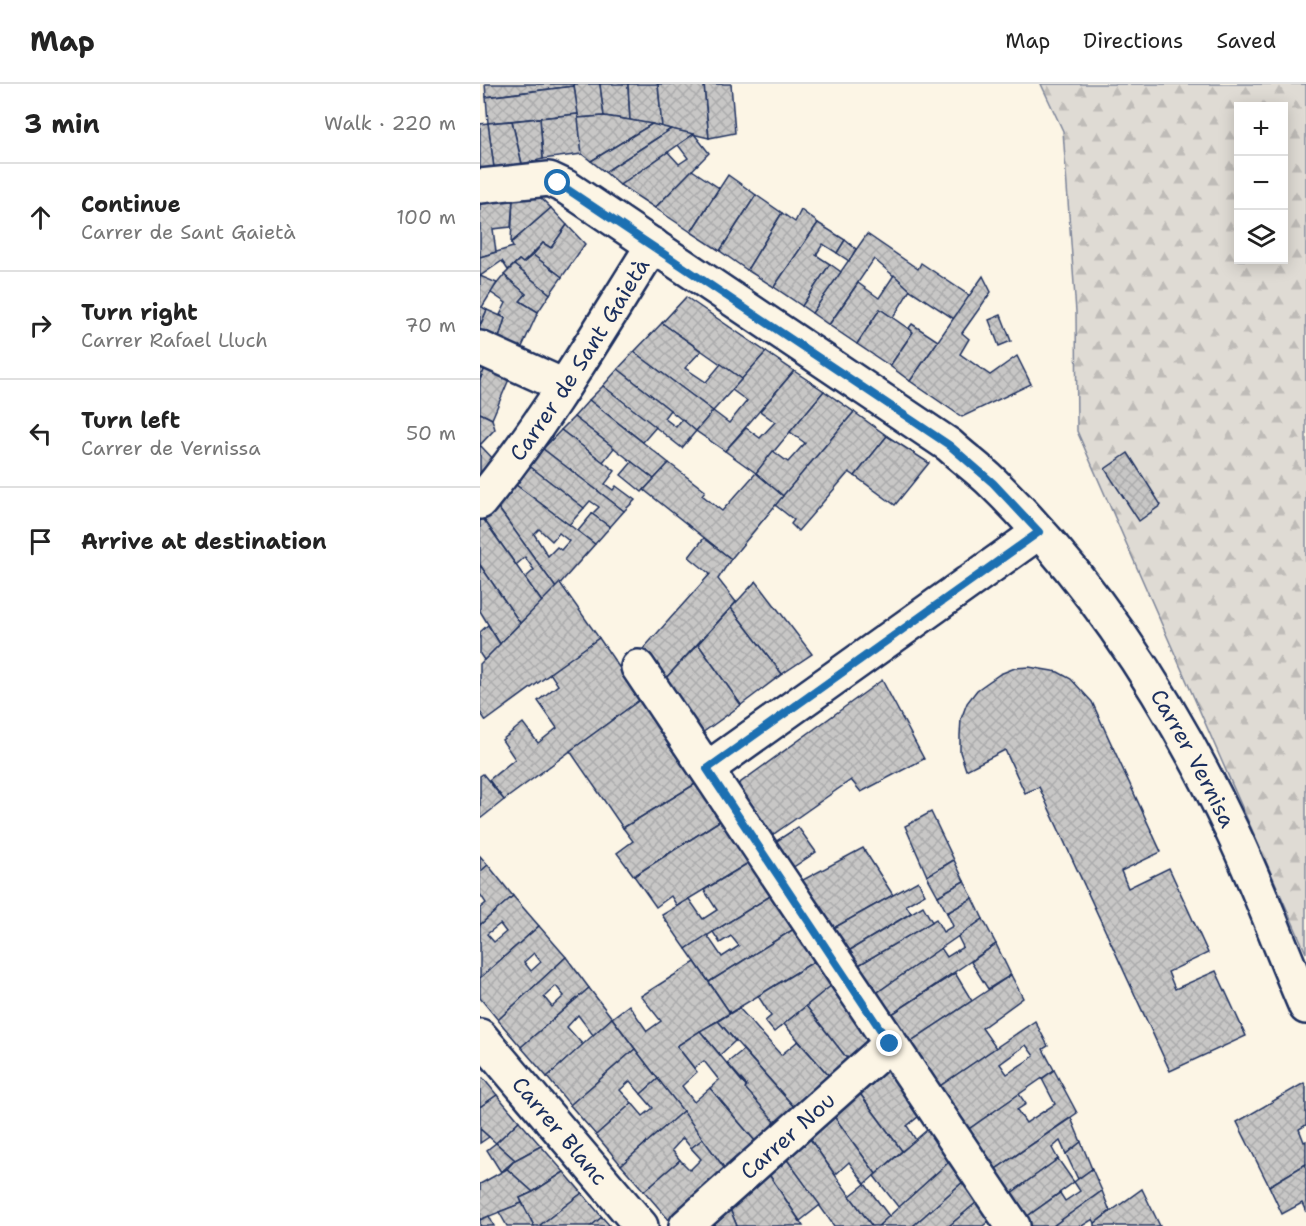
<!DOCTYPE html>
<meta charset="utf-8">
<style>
body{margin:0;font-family:"Shantell Sans",sans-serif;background:#f6f6f6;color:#222}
.controls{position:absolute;right:18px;top:18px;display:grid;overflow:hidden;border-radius:0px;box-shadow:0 3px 15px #0003}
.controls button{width:54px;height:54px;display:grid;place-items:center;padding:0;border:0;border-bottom:2px solid #e0e0e0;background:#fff;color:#222;font:30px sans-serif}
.stop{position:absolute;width:18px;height:18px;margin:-14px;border:4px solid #1f6fb2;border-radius:50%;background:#fff}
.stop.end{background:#1f6fb2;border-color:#fff;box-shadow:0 2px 6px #0008}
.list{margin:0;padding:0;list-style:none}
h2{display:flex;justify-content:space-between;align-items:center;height:78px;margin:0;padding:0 24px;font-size:26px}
h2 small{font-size:20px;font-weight:400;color:#767676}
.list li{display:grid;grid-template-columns:39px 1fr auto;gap:18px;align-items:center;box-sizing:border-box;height:108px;padding:0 24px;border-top:2px solid #e0e0e0}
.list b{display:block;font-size:22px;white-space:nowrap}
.list p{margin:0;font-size:20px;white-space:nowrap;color:#767676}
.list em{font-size:20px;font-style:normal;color:#767676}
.icon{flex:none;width:33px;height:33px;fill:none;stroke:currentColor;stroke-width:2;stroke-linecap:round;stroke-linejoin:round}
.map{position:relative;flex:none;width:826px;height:1142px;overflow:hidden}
header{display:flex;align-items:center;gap:36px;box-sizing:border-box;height:84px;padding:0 30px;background:#fff;border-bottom:2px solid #e0e0e0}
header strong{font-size:28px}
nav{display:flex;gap:33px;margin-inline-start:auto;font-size:21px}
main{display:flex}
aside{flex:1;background:#fff}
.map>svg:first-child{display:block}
.forest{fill:url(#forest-firs);stroke:#7d8599;stroke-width:1.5;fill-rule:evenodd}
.building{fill:url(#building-cross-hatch);stroke:#1b2f5e;stroke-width:1.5;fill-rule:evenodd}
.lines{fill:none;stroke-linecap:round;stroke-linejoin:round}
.street-casing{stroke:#1b2f5e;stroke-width:38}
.street{stroke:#fcf5e5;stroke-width:33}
.route{stroke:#1f6fb2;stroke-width:8}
.labels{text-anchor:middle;stroke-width:4.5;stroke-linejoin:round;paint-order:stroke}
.street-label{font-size:22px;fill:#1b2f5e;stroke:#fcf5e5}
</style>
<header>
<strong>Map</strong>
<nav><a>Map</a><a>Directions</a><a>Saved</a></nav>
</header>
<main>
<aside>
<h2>3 min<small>Walk · 220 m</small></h2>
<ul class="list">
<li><svg class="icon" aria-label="ahead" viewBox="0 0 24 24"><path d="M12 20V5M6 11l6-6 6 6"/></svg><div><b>Continue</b><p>Carrer de Sant Gaietà</p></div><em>100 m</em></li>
<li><svg class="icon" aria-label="right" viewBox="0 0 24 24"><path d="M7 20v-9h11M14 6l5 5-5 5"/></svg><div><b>Turn right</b><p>Carrer Rafael Lluch</p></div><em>70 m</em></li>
<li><svg class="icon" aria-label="left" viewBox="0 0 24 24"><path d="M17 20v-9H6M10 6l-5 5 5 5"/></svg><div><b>Turn left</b><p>Carrer de Vernissa</p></div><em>50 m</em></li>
<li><svg class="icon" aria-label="arrive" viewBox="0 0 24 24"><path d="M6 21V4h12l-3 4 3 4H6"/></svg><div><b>Arrive at destination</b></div></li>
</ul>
</aside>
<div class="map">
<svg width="826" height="1142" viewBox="0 0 826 1142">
<defs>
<pattern id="forest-firs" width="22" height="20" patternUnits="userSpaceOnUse" patternTransform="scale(1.5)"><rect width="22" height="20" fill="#dfdbd4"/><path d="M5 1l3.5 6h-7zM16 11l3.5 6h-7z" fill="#bfbcb8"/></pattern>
<pattern id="building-cross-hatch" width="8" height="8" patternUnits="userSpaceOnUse" patternTransform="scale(1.5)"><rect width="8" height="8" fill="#c8c7c6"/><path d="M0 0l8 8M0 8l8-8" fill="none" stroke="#ababac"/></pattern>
</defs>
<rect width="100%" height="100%" fill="#fcf5e5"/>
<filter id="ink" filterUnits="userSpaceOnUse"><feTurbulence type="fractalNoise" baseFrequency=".0167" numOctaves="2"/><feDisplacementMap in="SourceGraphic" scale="12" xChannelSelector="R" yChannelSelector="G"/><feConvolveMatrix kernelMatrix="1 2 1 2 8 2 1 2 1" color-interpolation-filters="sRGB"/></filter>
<g filter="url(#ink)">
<path class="forest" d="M561,0H826V869L597,347L596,228L583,47ZM758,22H804V176H758Z"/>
<g class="building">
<path d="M5,0H94V2L6,13Z"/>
<path d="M94,0H120L124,32L98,34Z"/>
<path d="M120,0H148L150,36L124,32Z"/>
<path d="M148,0H178L182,43L150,36Z"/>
<path d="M178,0H224L229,54L182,43Z"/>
<path d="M224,0H251L255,49L229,54Z"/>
<path d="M94,2L98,30L8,39L6,13Z"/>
<path d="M98,30L102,70L63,75L60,34Z"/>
<path d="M124,32L150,36L172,40L111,77L102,70L98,34Z"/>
<path d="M60,34L63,75L42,80L32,37Z"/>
<path d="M32,37L42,80L14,84L8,39Z"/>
<path d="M8,39L14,84L0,86V40Z"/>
<path d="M172,40L191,45L125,88L111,77Z"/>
<path d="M191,45L214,50L140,101L125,88Z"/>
<path d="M214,50L229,69L175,124L140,101L188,68L199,80L208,74L198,61Z"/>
<path d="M212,86L239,104L211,148L175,124Z"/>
<path d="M248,91L276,111L240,167L211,148Z"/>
<path d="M58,111L71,124L31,159L33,113Z"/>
<path d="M276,111L302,129L267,186L240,167Z"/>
<path d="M33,113L31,143L13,145L16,168L0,173V115Z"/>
<path d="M71,124L87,141L71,164L63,159L43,179L39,176L28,186L22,177L0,192V173L33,163L31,159Z"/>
<path d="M321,126L338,139L294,203L267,186L302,129L315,138Z"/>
<path d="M338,139L365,156L357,169L343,160L336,171L350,180L322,222L294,203Z"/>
<path d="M87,141L105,160L82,193L53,171L63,159L71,164Z"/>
<path d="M387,150L438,185L441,179L490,212L474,235L430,206L394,175L349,241L332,229Z"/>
<path d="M365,156L376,165L369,177L357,169Z"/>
<path d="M53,171L82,193L70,210L34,181L39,176L43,179Z"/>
<path d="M350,180L361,188L332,229L322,222Z"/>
<path d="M34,181L70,210L58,228L40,217L46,210L24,191Z"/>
<path d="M24,191L46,210L40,217L58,228L41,265L18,257L25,234L20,231L26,219L10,208Z"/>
<path d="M414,191L430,206L413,234L400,225L377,260L349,241L378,199L399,214Z"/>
<path d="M0,192L17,199L2,223L7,226L0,242Z"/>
<path d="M503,192L511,208L482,249L489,255L480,270L510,291L537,272L551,300L482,333L430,297Z"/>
<path d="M206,213L286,268L262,295L182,239Z"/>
<path d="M400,225L433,248L410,282L377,260Z"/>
<path d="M7,226L25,234L18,257H0V242Z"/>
<path d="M521,231L531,257L519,262L509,236Z"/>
<path d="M182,239L221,267L205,284L226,298L241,280L262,295L233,327L154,268Z"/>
<path d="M432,240L458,257L430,297L410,282L433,248L429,244Z"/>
<path d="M154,268L233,327L216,347L138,285Z"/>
<path d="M286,268L314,287L245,367L216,347L233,327L249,339L267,317L252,306Z"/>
<path d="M0,270L9,275L0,296Z"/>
<path d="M9,275L33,286L12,335L0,329V296Z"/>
<path d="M138,285L190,326L184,334L196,343L202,335L216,347L202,364L123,302Z"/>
<path d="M314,287L344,307L276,389L245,367L266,344L280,354L295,338L280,327Z"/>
<path d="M123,302L176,343L163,358L109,316Z"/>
<path d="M344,307L374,328L303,412L276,389L293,367L308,378L325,359L310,348Z"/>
<path d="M109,316L189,379L174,395L94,333Z"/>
<path d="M374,328L407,352L375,392L369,388L318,447L311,440L314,436L295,421Z"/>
<path d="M0,329L12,335L15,345L0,361Z"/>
<path d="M94,333L134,364L123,378L81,346Z"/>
<path d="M81,346L135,387L125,400L133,406L136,402L155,416L144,427L63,365Z"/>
<path d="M407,352L449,379L415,421L375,392Z"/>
<path d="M0,361L16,378L0,400Z"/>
<path d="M63,365L144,427L130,443L112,430L119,423L110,417L104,424L48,381Z"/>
<path d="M648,369L681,421L659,437L625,385Z"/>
<path d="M152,378L174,395L162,408L141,391Z"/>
<path d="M189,379L225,407L222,411L242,427L276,389L303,412L251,475L164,406Z"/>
<path d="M48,381L104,424L89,441L32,398Z"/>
<path d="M32,398L115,460L76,504L14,418ZM59,445L72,457L79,449L89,457L81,466L77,463L68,472L54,450Z"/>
<path d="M14,418L76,504L62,518L45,494L54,486L45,473L36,481L2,433Z"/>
<path d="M112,430L130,443L115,460L98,447Z"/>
<path d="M2,433L62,518L40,539L0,481V435Z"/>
<path d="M224,454L251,475L238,495L256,518L185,595L163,565L230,490L209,473Z"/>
<path d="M0,481L40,539L20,560L0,527Z"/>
<path d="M276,497L332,570L302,590L251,524Z"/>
<path d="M80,499L119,554L6,637L0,628V580Z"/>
<path d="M251,524L302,590L261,621L218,560Z"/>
<path d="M8,541L20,560L4,576L0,570V548Z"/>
<path d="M119,554L161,615L24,716L9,696L35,675L22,656L43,639L58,659L77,644L58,617L78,601L70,589Z"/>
<path d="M218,560L261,621L222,649L185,595Z"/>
<path d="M549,583L578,588L591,595L612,618L681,768L641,787L648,804L689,784L728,869L688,888L695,905L736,887L766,952L690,987L559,703L545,709L525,666L486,686L480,668V651L481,635L487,619L497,606L520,590L535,584Z"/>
<path d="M402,596L444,675L381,708L371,696L291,752L257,701Z"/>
<path d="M161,615L217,699L143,744L90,667Z"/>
<path d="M3,690L24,716L0,735V692Z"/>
<path d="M217,699L241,736L154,792L137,769L153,757L143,744Z"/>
<path d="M451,728L474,776L447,792L425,742Z"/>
<path d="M241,736L270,778L197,822L191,812L176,823L154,792Z"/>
<path d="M318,743L336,768L312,784L295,758Z"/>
<path d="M383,764L413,811L352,845L321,797Z"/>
<path d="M0,772L8,781L0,788Z"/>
<path d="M474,776L484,797L458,812L447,792Z"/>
<path d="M270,778L292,811L206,865L182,831L209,815L223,835L237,826L224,806Z"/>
<path d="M8,781L33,812L0,841V824L6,819L0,810V788Z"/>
<path d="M438,797L445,810L426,821L431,829L367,868L352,845Z"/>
<path d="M484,797L493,814L467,829L458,812Z"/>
<path d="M292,811L314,845L229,898L206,865L227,851L242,873L259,862L251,852L240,859L233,848Z"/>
<path d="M33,812L59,842L0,894V841ZM20,840L26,848L14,858L7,850Z"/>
<path d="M493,814L503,835L395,910L377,882L456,835L463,848L473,842L467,829Z"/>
<path d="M443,822L452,838L377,882L367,868Z"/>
<path d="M503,835L516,860L409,932L395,910L461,864L467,873L483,863L478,853Z"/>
<path d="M59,842L86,873L18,936L0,914V894ZM54,869L61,878L51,887L44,878Z"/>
<path d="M314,845L335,877L250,929L229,898Z"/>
<path d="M516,860L531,891L508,905L491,878Z"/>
<path d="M86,873L109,904L41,963L18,936ZM76,902L84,912L72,923L64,913Z"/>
<path d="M335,877L352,901L294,948L285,937L291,932L278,912Z"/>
<path d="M215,878L250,929L197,962L217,988L202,1002L214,1018L230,1004L276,1058L245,1085L132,934L149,921L167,947L181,937L161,912Z"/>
<path d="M475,889L492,917L427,960L409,932Z"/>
<path d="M531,891L543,914L502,944L516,964L457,1004L427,960Z"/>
<path d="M352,901L386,953V962L369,977L326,922Z"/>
<path d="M109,904L132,934L113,951L98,931L87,943L103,961L67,993L41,963Z"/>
<path d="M326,922L369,977L350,993L304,940Z"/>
<path d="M259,924L301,971L318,957L350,993L315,1024L238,937Z"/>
<path d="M132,934L155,965L90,1021L67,993Z"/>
<path d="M238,937L255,957L240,971L220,947Z"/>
<path d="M555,937L568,962L563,965L574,986L486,1047L457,1004ZM546,961L554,972L527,990L520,980Z"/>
<path d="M220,947L297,1040L276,1058L230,1004L239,996L224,977L214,984L197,962Z"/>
<path d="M155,965L178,995L161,1010L150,997L140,1006L152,1019L116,1051L90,1021Z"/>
<path d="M263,966L315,1024L297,1040L265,1004L267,1002L247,979Z"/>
<path d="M403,985L409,986L439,1032L427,1042L436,1056L422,1067L378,1007Z"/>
<path d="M574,986L597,1029L513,1087L486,1047L539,1010L546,1020L537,1026L546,1039L575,1020L562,995Z"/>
<path d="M3,994L17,1011L0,1023V996Z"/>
<path d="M178,995L203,1027L141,1081L116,1051L152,1019L163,1032L173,1024L161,1010Z"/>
<path d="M824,999L826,1003V1041L819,1045L824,1058L826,1057V1080L789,1102L757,1038Z"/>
<path d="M378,1007L422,1067L396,1090L353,1031Z"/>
<path d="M17,1011L39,1037L16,1059L0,1045V1023Z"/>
<path d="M203,1027L223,1055L211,1064L203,1054L192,1066L200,1076L164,1107L141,1081Z"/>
<path d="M353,1031L396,1090L385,1100L369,1078L355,1091L328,1052Z"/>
<path d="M591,1034L601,1058L586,1070L580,1057L572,1064L578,1075L530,1110L513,1087Z"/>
<path d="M39,1037L61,1062L35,1076L16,1059Z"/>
<path d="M0,1045L9,1053L0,1059Z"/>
<path d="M448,1045L470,1077L419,1124L394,1092Z"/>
<path d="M328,1052L355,1091L392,1142H354L305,1073Z"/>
<path d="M223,1055L245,1085L189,1136L164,1107L200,1076L210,1086L221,1075L211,1064Z"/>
<path d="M601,1058L612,1085L598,1095L586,1070Z"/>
<path d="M16,1059L35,1076L21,1088L7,1066Z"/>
<path d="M61,1062L84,1088L53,1108L27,1085L35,1076Z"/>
<path d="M305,1073L340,1121L320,1137L288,1089Z"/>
<path d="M578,1075L594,1098L545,1134L530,1110Z"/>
<path d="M470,1077L484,1097L433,1142H398Z"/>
<path d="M826,1080V1128L822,1119L802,1130L789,1102Z"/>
<path d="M27,1085L53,1108L40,1114L42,1119L0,1136V1100Z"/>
<path d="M612,1085L622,1107L573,1142H550L545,1134L580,1109L585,1117L600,1107L594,1098Z"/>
<path d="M84,1088L102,1109L59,1142H54L40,1114L53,1108Z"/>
<path d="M288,1089L323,1142H257L249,1123Z"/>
<path d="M484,1097L497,1118L469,1142H433Z"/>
<path d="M385,1100L409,1132L398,1142H392L370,1112Z"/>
<path d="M662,1105L680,1142H615V1139Z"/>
<path d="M622,1107L630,1127L615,1139L613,1135L602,1142H573Z"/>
<path d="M102,1109L122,1133L111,1142H59Z"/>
<path d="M497,1118L510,1136L503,1142H469Z"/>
<path d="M42,1119L54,1142H27L19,1128Z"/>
<path d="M249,1123L257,1142H227Z"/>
<path d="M9,1132L14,1142H0V1136Z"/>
<path d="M122,1133L130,1142H111Z"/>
</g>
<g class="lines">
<defs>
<g id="street">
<path id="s1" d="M0,102L69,95L86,103L469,361C483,374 500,386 513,399C614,498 692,620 752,747C779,804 801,865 826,923"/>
<path d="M0,264L84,302"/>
<path id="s2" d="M0,418C66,338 118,248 173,161"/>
<path d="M158,583L533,1142"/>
<path d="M227,685L559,448"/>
<path id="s3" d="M0,952L161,1142"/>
<path id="s4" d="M206,1142L410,960"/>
</g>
</defs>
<use href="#street" class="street-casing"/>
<use href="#street" class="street"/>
</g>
</g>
<g class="lines" filter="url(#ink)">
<path class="route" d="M78,99L469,361L513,399L559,448L227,685L410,960"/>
</g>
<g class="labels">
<g class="street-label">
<text dy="8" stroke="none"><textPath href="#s2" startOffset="174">Carrer de Sant Gaietà</textPath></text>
<text dy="8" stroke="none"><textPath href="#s1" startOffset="950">Carrer Vernisa</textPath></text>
<text dy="8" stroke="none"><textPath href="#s3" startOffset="124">Carrer Blanc</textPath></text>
<text dy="8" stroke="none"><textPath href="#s4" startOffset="136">Carrer Nou</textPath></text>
</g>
</g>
</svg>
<div class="controls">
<button>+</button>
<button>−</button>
<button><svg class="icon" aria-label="layers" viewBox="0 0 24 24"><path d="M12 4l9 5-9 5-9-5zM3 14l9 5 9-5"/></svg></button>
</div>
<div class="stop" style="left:78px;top:99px"></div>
<div class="stop end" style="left:410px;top:960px"></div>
</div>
</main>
